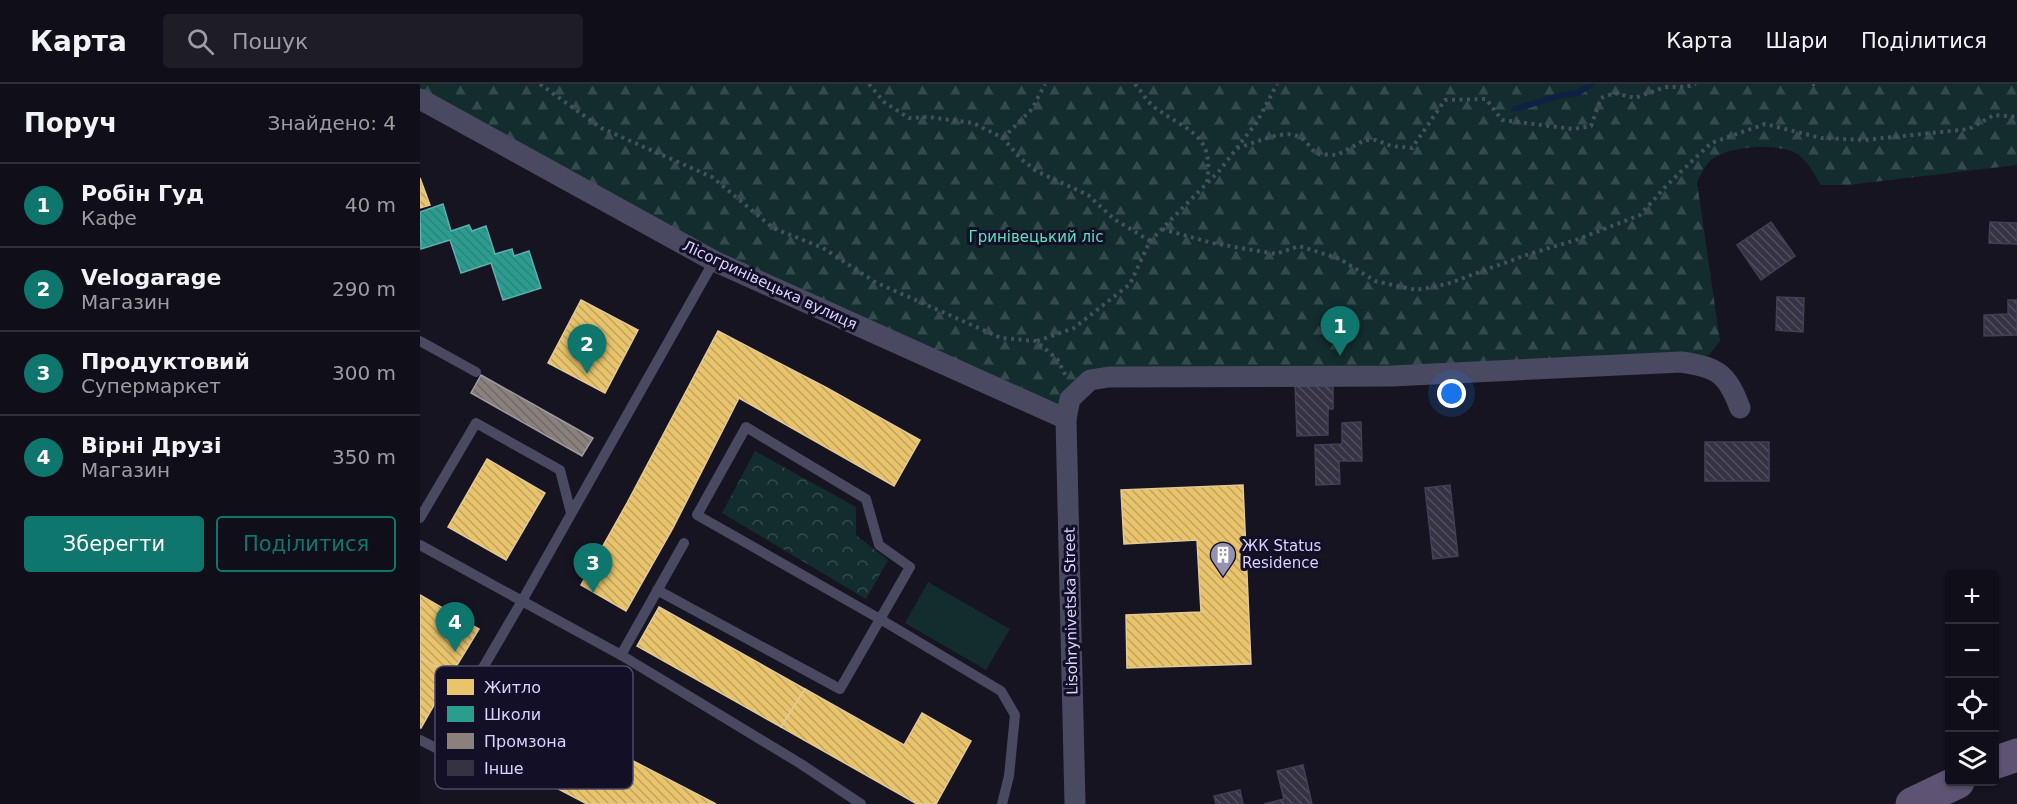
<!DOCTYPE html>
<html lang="uk">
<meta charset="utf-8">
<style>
body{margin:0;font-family:"DejaVu Sans",sans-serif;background:#1e1d26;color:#f1f3f6}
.controls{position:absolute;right:18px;bottom:18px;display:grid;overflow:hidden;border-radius:6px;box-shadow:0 2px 4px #0004}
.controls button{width:54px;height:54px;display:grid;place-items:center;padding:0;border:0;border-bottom:2px solid #302f38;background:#100f19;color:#f1f3f6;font:30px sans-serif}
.you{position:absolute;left:1032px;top:310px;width:21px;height:21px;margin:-15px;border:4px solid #fff;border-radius:50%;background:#1a73e8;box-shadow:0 0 0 9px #1a73e833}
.badge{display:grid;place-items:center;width:39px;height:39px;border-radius:50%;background:#0f766e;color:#fff;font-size:20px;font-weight:700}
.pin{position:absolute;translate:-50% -50px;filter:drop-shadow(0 2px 3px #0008)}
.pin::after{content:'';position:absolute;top:32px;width:21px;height:18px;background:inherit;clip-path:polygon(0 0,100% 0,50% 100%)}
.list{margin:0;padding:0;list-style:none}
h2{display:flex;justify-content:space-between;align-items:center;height:78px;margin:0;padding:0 24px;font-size:26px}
h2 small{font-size:20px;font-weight:400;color:#9c9ca2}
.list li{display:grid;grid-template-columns:39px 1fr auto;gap:18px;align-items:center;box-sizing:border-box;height:84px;padding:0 24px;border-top:2px solid #302f38}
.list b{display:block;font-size:22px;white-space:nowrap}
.list p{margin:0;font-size:20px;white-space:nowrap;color:#9c9ca2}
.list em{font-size:20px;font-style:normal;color:#9c9ca2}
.actions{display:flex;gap:12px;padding:18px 24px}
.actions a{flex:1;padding:14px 0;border:2px solid #0f766e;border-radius:6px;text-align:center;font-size:21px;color:#0f766e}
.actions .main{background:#0f766e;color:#fff}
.icon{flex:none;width:33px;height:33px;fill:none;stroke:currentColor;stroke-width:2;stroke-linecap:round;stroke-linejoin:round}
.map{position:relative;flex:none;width:1597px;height:720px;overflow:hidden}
header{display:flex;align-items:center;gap:36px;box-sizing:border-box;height:84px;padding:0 30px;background:#100f19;border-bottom:2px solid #302f38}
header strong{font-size:28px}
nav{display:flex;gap:33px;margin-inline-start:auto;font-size:21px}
.search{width:420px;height:54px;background:#1e1d26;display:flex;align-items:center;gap:15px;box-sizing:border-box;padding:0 21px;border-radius:6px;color:#9c9ca2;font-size:22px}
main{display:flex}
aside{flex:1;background:#100f19}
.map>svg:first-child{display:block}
.grass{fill:#132c2d}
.forest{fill:url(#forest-firs)}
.park{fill:url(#park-crowns)}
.homes{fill:url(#homes-back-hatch);stroke:#e4c997;stroke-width:1.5}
.schools{fill:url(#schools-back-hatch);stroke:#5eaeb1;stroke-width:1.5}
.industry{fill:url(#industry-back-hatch);stroke:#a29aa3;stroke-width:1.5}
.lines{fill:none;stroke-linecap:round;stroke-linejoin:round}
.stream{stroke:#0d2144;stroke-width:6}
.building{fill:url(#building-back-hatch);stroke:#433f54;stroke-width:1.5}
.path{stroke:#44505f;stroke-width:4;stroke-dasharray:3 4.5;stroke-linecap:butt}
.service{stroke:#4a4962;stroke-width:10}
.minor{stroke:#4a4962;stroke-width:21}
.primary{stroke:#5e5373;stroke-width:33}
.labels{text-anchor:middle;stroke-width:6;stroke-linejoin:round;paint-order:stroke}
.park-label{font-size:15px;fill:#5fe0c0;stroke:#130f26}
.street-label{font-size:15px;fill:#d9d4ff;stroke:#130f26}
.poi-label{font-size:15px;fill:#d9d4ff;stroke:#130f26;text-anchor:start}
.key{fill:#130f26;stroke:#4e4a67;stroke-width:1.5}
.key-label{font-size:16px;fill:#d9d4ff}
</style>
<header>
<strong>Карта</strong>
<div class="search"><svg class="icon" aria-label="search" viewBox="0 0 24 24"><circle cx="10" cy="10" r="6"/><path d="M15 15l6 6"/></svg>Пошук</div>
<nav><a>Карта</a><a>Шари</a><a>Поділитися</a></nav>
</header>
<main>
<aside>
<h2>Поруч<small>Знайдено: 4</small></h2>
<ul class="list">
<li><span class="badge">1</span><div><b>Робін Гуд</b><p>Кафе</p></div><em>40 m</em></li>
<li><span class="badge">2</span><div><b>Velogarage</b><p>Магазин</p></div><em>290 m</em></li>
<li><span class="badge">3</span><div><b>Продуктовий</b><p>Супермаркет</p></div><em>300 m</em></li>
<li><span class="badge">4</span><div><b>Вірні Друзі</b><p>Магазин</p></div><em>350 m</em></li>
</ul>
<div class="actions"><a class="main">Зберегти</a><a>Поділитися</a></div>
</aside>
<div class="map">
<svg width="1597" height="720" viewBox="0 0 1597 720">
<defs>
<pattern id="forest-firs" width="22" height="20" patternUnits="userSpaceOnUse" patternTransform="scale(1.5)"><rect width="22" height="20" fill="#132c2d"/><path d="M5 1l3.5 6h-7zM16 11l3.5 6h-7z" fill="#354a4c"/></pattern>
<pattern id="park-crowns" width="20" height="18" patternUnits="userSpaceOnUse" patternTransform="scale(1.5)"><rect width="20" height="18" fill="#132c2d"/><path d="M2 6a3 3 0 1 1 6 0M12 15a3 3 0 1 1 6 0" fill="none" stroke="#354a4c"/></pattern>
<pattern id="homes-back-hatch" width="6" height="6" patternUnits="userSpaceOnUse" patternTransform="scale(1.5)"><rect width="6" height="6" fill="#e9c46a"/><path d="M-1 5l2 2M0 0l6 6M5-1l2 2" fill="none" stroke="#bfa362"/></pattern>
<pattern id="schools-back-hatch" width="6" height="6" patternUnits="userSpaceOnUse" patternTransform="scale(1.5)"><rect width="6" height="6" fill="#2a9d8f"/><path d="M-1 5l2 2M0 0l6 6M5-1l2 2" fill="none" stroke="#31817b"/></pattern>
<pattern id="industry-back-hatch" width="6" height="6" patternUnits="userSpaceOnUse" patternTransform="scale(1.5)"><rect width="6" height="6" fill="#8a817c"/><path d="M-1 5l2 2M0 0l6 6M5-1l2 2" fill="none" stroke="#706a6b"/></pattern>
<pattern id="building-back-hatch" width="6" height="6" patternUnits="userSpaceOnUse" patternTransform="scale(1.5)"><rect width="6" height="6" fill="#343243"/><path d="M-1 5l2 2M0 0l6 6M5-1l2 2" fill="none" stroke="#514f5f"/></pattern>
</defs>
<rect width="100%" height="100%" fill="#161421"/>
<path class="grass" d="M508,498L590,545L566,586L485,539Z"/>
<path class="forest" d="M0,0H1597V81L1428,101H1401C1395,91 1388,78 1379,71C1361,58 1305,61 1289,78C1284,83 1281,91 1277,98L1300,257L1289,271L1261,278L670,296L646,335L294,177L0,15Z"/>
<path class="park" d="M335,367L436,423V451L468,476L446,515L302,429Z"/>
<g class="homes">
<path d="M0,94L10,121L0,124Z"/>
<path d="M161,216L218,246L185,309L128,279Z"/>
<path d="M298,247L407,304L500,356L474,402L319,314L253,444L206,527L161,501L207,419Z"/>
<path d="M67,375L125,409L86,476L28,443Z"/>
<path d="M823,401L831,580L707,584L706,531L781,528L777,456L704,460L701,406Z"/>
<path d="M0,511L59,545L31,591L0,574Z"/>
<path d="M239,523L385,605L361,643L217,562Z"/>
<path d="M0,574L31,591L1,644H0Z"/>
<path d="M385,605L484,661L502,629L551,657L516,720H497L361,643Z"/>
<path d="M148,643L296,720H167L121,696Z"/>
</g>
<path class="schools" d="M23,120L31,147L49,141L52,147L66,142L75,170L92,165L94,172L109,167L121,204L83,216L71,179L41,189L30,156L1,165L0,128Z"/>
<path class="industry" d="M61,291L173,354L162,372L51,309Z"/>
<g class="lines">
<path class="stream" d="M1095,25L1138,12L1158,9L1171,0"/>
</g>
<g class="building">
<path d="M1351,138L1375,172L1341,196L1317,161Z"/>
<path d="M1570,138L1597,139V160L1569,159Z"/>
<path d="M1357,213L1384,214L1383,248L1356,246Z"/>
<path d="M1588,216H1597V251L1564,252V231L1588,230Z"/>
<path d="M913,299V325H908V351L877,352L875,300Z"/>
<path d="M941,338L942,377H919L920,400L896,401L895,361L922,360V339Z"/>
<rect x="1285" y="358" width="64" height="39"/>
<path d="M1030,401L1038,472L1013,475L1005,404Z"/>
<path d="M883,681L892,720H844L864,715L857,687Z"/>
<path d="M820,706L823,720H796L794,712Z"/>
</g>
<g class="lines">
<g class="path">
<path d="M120,0L181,44L292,93L353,144L403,164L455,198L581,254L616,257L637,275L646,292"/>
<path d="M449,0L464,18L489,34L508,33L553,39L583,54L600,74L616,87L668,111L694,135L730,157"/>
<path d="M715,0C721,7 726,16 733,22C765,47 795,48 787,98"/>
<path d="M1392,0H1395"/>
<path d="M583,54L612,25L625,0"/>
<path d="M817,64C832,60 860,47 874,51C884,53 890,63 896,70L917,71L945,56H956L971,62L992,64L1025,16L1066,15L1082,36L1153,45L1171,42L1181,14L1195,9L1215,14L1245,3H1265L1276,0"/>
<path d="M742,145L792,159L856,170L879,162L920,175L955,197L996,206L1027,200L1109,170L1156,156L1220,131L1247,101L1291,59L1345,40L1401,54L1445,56L1549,45L1574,31L1597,33"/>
<path d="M617,257L654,244L710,200L730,157L800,86L837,38L857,0"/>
</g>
<g class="service">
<path d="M0,257L56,288"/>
<path d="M0,434L56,339L140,386L151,429"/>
<path d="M0,461L102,517L294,177"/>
<path d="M237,506L420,605L490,483L459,461L446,415L326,343L277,431L460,535L581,607L595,631L589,692L582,720"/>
<path d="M201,571L381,680L441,720"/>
<path d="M0,656L16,664L102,517L201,571L264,459"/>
</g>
<g class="minor">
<path d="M0,15L294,177L646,335"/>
<path d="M655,720L646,335L650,315L670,296L689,293L972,292L1261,278C1297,283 1307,289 1320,324"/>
</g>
<g class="primary">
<path d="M1574,679L1597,671"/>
<path d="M1492,720L1538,698"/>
</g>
</g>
<defs>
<symbol id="building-pin" viewBox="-11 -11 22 30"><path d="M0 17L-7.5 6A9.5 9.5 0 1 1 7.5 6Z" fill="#9591b1" stroke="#130f26"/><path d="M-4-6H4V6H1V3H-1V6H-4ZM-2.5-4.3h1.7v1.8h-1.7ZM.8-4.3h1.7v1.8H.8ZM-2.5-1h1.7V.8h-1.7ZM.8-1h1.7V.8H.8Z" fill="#fff"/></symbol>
</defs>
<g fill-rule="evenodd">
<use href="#building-pin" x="788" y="456" width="30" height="40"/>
</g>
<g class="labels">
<g class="park-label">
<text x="616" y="158">Гринівецький ліс</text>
</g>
<g class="street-label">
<text transform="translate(350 201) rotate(25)" y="5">Лісогринівецька вулиця</text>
<text transform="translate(651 527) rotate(-91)" y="5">Lisohrynivetska Street</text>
</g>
<g class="poi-label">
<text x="822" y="467">ЖК Status<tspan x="822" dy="17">Residence</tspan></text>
</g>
</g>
<rect x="15" y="582" width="198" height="123" rx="9" class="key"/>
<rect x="27" y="595" width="27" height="16" fill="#e9c46a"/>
<rect x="27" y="622" width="27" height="16" fill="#2a9d8f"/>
<rect x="27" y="649" width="27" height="16" fill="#8a817c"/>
<rect x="27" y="676" width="27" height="16" fill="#343243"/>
<g class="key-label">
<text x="64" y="609">Житло</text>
<text x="64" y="636">Школи</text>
<text x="64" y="663">Промзона</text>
<text x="64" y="690">Інше</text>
</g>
</svg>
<div class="controls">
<button>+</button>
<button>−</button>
<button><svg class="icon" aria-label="locate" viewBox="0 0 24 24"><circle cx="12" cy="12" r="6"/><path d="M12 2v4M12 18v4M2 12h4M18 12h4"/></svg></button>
<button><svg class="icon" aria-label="layers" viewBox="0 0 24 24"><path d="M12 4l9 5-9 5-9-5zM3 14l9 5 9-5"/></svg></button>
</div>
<div class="you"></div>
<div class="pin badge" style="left:920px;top:272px">1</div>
<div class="pin badge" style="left:167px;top:290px">2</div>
<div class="pin badge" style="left:173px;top:509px">3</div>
<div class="pin badge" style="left:35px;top:568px">4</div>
</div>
</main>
